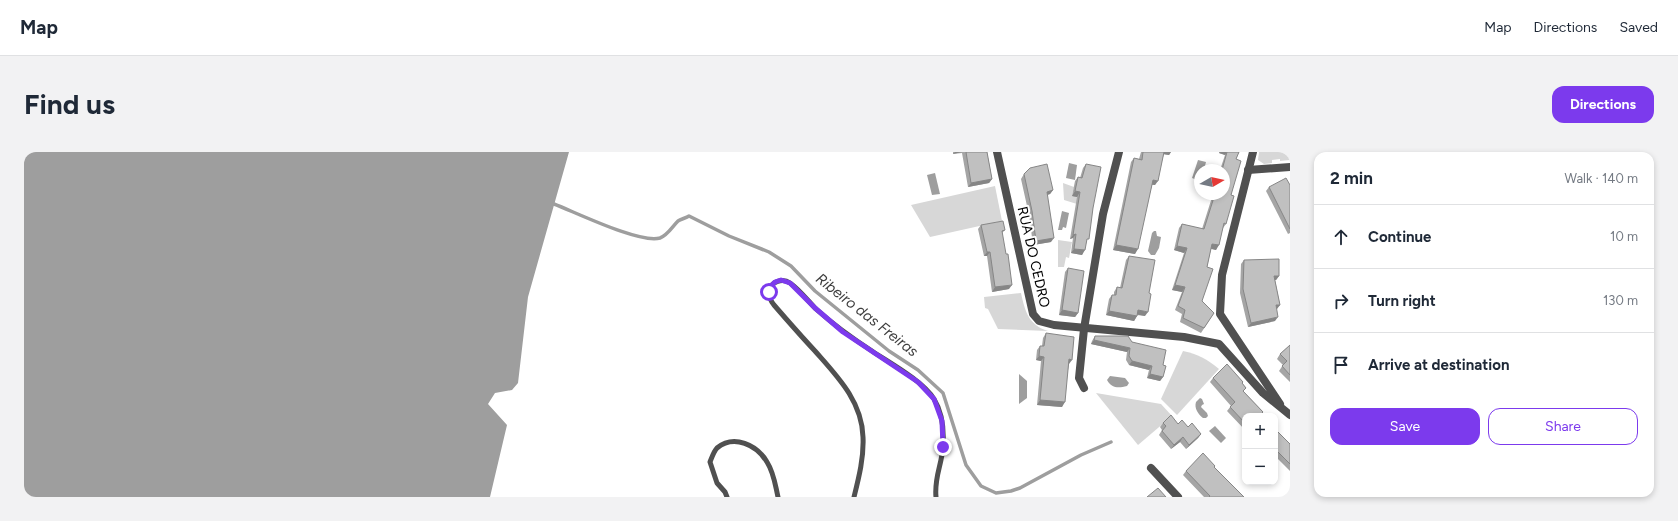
<!DOCTYPE html>
<meta charset="utf-8">
<style>
body{margin:0;font-family:Figtree,sans-serif;background:#f2f2f3;color:#1f2937}
.controls{position:absolute;right:12px;bottom:12px;display:grid;overflow:hidden;border-radius:8px;box-shadow:0 2px 6px #0003}
.controls button{width:36px;height:36px;display:grid;place-items:center;padding:0;border:0;border-bottom:1px solid #e0e1e3;background:#fff;color:#1f2937;font:20px sans-serif}
.compass{position:absolute;left:1170px;top:12px;width:36px;height:36px;border-radius:50%;background:#fff;box-shadow:0 2px 6px #0003;rotate:81deg}
.stop{position:absolute;width:12px;height:12px;margin:-9px;border:3px solid #7c3aed;border-radius:50%;background:#fff}
.stop.end{background:#7c3aed;border-color:#fff;box-shadow:0 1px 4px #0008}
.list{margin:0;padding:0;list-style:none}
h2{display:flex;justify-content:space-between;align-items:center;height:52px;margin:0;padding:0 16px;font-size:17px}
h2 small{font-size:13px;font-weight:400;color:#747a83}
.list li{display:grid;grid-template-columns:26px 1fr auto;gap:12px;align-items:center;box-sizing:border-box;height:64px;padding:0 16px;border-top:1px solid #e0e1e3}
.list b{display:block;font-size:15px;white-space:nowrap}
.list em{font-size:13px;font-style:normal;color:#747a83}
.actions{display:flex;gap:8px;padding:12px 16px}
.actions a{flex:1;padding:9px 0;border:1px solid #7c3aed;border-radius:12px;text-align:center;font-size:14px;color:#7c3aed}
.actions .main{background:#7c3aed;color:#fff}
.icon{flex:none;width:22px;height:22px;fill:none;stroke:currentColor;stroke-width:2;stroke-linecap:round;stroke-linejoin:round}
.map{position:relative;flex:none;width:1266px;height:345px;overflow:hidden;border-radius:12px}
header{display:flex;align-items:center;gap:24px;box-sizing:border-box;height:56px;padding:0 20px;background:#fff;border-bottom:1px solid #e0e1e3}
header strong{font-size:19px}
nav{display:flex;gap:22px;margin-inline-start:auto;font-size:14px}
.intro{display:flex;align-items:center;justify-content:space-between;box-sizing:border-box;height:96px;padding:0 24px}
h1{margin:0;font-size:28px}
.button{padding:10px 18px;border-radius:12px;background:#7c3aed;color:#fff;font-size:14px;font-weight:700}
main{display:flex;gap:24px;padding:0 24px}
aside{flex:1;background:#fff;border-radius:12px;box-shadow:0 2px 6px #0003}
.map>svg:first-child{display:block}
.green{fill:#d7d7d7}
.water{fill:#9e9e9e}
.lines{fill:none;stroke-linecap:round;stroke-linejoin:round}
.stream{stroke:#9e9e9e;stroke-width:3.5}
.service{stroke:#505050;stroke-width:5}
.minor{stroke:#505050;stroke-width:8}
.wall{fill:#a5a5a5}
.shaded-wall{fill:#868686}
.building{fill:#c0c0c0;stroke:#868686}
.route{stroke:#7c3aed;stroke-width:5}
.labels{text-anchor:middle;stroke-width:4;stroke-linejoin:round;paint-order:stroke}
.street-label{font-size:14px;fill:#000;stroke:#fff}
.water-label{font-size:15px;font-style:italic;fill:#3f3f3f;stroke:#fff}
</style>
<header>
<strong>Map</strong>
<nav><a>Map</a><a>Directions</a><a>Saved</a></nav>
</header>
<div class="intro"><h1>Find us</h1><a class="button">Directions</a></div>
<main>
<div class="map">
<svg width="1266" height="345" viewBox="0 0 1266 345">
<rect width="100%" height="100%" fill="#fff"/>
<g class="green">
<path d="M1235,0H1266V8L1256,9V7L1248,8V11L1240,12L1234,8Z"/>
<path d="M1039,31L1050,35L1048,43L1055,45L1053,52L1040,48Z"/>
<path d="M971,34L978,69L906,85L887,53Z"/>
<path d="M1034,88L1048,90L1045,106L1042,105L1040,115H1034Z"/>
<path d="M997,141C1001,160 1005,173 1024,179L974,177L964,157L961,156L960,145Z"/>
<path d="M1159,199C1174,202 1183,207 1195,217L1153,263L1137,247Z"/>
<path d="M1072,241L1137,252L1148,264L1114,293Z"/>
</g>
<g class="water">
<path d="M0,0H545L504,145L494,231L488,238L471,241L464,252L483,273L466,345H0Z"/>
<path d="M1174,8L1182,10L1180,18H1176V29L1168,26Z"/>
<path d="M1045,11L1053,13L1051,28L1042,26Z"/>
<path d="M911,21L916,42L908,43L903,23Z"/>
<path d="M1038,59L1045,61L1042,76L1039,75L1038,78H1034Z"/>
<path d="M1130,79H1132L1133,84L1137,85L1135,96L1131,103H1127L1124,99L1128,81Z"/>
<path d="M995,222L1003,229V246L995,252Z"/>
<path d="M1086,224L1101,226L1105,231L1103,234C1095,236 1088,237 1083,228Z"/>
<path d="M1176,246L1178,247L1180,252L1178,253L1177,255L1183,261L1184,264L1182,266H1179C1174,262 1170,256 1172,250Z"/>
<path d="M1191,274L1202,286L1197,291L1185,279Z"/>
</g>
<g class="lines">
<path class="stream" d="M530,52C551,60 616,92 636,86C644,83 648,75 654,69C657,67 662,66 665,64L705,84L745,100L767,114L791,139L865,199L894,218L919,241L942,313L957,334L972,341L987,339L996,336L1057,303L1087,290"/>
<g class="service">
<path d="M703,345L701,340L693,331L686,310C688,305 690,299 693,296C710,282 733,293 743,310C750,321 751,332 754,345"/>
<path d="M830,345C835,325 840,305 839,285C838,249 813,224 791,199C777,184 763,168 750,153C747,149 744,144 745,139C747,129 759,126 766,131C776,138 784,149 792,157C810,173 828,186 848,199C866,211 899,229 910,247C918,260 920,279 919,294C918,313 910,325 912,345"/>
</g>
<g class="minor">
<path d="M973,0L1009,162L1015,169L1030,173L1160,185L1195,192L1239,241L1266,263"/>
<path d="M1229,0L1198,123L1196,162L1256,252"/>
<path d="M1224,18L1266,15"/>
<path d="M1060,236L1055,226L1060,177L1079,62L1095,0"/>
<path d="M1127,316L1154,345"/>
</g>
</g>
<g class="wall">
<path d="M929,0H963L968,27L965,31L944,35L938,1L929,2Z"/>
<path d="M1117,0H1147L1145,3L1140,2L1131,33H1128L1111,102L1089,98L1107,10L1110,6L1115,7Z"/>
<path d="M1195,0H1215L1212,7L1202,72L1199,76L1192,98L1187,97L1183,115L1178,149L1190,161L1177,181L1156,170L1158,162L1151,158L1158,140L1148,138L1160,101L1150,98L1155,76L1158,72L1178,77L1189,42H1200V18H1196L1201,3L1195,1Z"/>
<path d="M1062,12L1069,56L1062,92L1058,103L1047,101L1049,86L1046,87L1053,45L1048,44L1051,29L1054,25L1056,26L1059,16Z"/>
<path d="M1000,22L1029,38L1026,42L1023,43L1027,90L1009,93L1005,63L997,27Z"/>
<path d="M1266,33V81L1264,82L1242,39L1245,35Z"/>
<path d="M957,73L981,78L978,81L985,137L968,140L963,104H960L954,77Z"/>
<path d="M1105,104L1121,164L1113,163V164L1110,169L1082,163L1085,147L1088,143H1090V140L1093,135L1096,136L1102,108Z"/>
<path d="M1220,108L1255,124L1252,128H1251L1256,153L1252,157L1251,169L1224,175L1216,141L1217,112Z"/>
<path d="M1044,116L1054,161L1051,165L1035,163L1041,120Z"/>
<path d="M1022,181L1045,212L1038,255L1013,253L1017,209L1012,208L1013,198L1016,194H1018L1019,186Z"/>
<path d="M1071,184L1108,190L1139,213V225L1136,229L1123,226L1125,218L1105,213L1102,208L1103,200L1067,192L1068,189Z"/>
<path d="M1266,193V230L1255,219L1259,213L1253,207L1256,202Z"/>
<path d="M1189,226L1218,231L1222,236L1219,239L1239,260L1237,263L1221,264V278L1203,259L1207,254L1186,230Z"/>
<path d="M1139,271L1154,272L1164,275L1177,282L1174,286L1162,297L1156,290L1147,297L1135,283L1138,278L1136,275Z"/>
<path d="M1251,277L1266,292V319L1251,304Z"/>
<path d="M1191,314L1190,316L1220,345H1180L1159,323L1162,319Z"/>
</g>
<g class="shaded-wall">
<path d="M931,0H938L929,2Z"/>
<path d="M1139,0H1147L1145,3L1138,2Z"/>
<path d="M1196,0H1203L1201,3L1195,1Z"/>
<path d="M968,27L965,31L944,35L947,31Z"/>
<path d="M1129,28L1134,29L1131,33L1126,32Z"/>
<path d="M1029,38L1026,42L1020,44L1023,40Z"/>
<path d="M1051,39L1056,40L1053,45L1048,44Z"/>
<path d="M1052,82L1049,86L1046,87L1049,83Z"/>
<path d="M1030,86L1027,90L1009,93L1012,89Z"/>
<path d="M1188,92L1195,93L1192,98L1185,96Z"/>
<path d="M1092,93L1114,97L1111,102L1089,98Z"/>
<path d="M1153,94L1163,96L1160,101L1150,98Z"/>
<path d="M1050,97L1061,98L1058,103L1047,101Z"/>
<path d="M963,100H966L963,104H960Z"/>
<path d="M1250,124H1255L1252,128H1247Z"/>
<path d="M988,133L985,137L968,140L971,135Z"/>
<path d="M1151,133L1161,135L1158,140L1148,138Z"/>
<path d="M1252,153H1256L1253,157H1249Z"/>
<path d="M1038,158L1054,161L1051,165L1035,163Z"/>
<path d="M1114,158L1124,160L1121,164L1111,162Z"/>
<path d="M1085,159L1113,164L1110,169L1082,163Z"/>
<path d="M1254,165L1251,169L1224,175L1227,171Z"/>
<path d="M1070,188L1106,196L1103,200L1067,192Z"/>
<path d="M1015,204L1020,205L1017,209L1012,208Z"/>
<path d="M1045,207L1048,208L1045,212H1042Z"/>
<path d="M1108,209L1128,214L1125,218L1105,213Z"/>
<path d="M1126,222L1139,225L1136,229L1123,226Z"/>
<path d="M1016,248L1041,250L1038,255L1013,253Z"/>
<path d="M1177,282L1174,286L1162,297L1165,293Z"/>
<path d="M1159,285L1156,290L1147,297L1150,293Z"/>
</g>
<g class="building">
<path d="M942,0H963L968,27L947,31Z"/>
<path d="M1119,0H1140L1134,29L1129,28L1114,97L1092,93L1110,6L1118,8Z"/>
<path d="M1203,0H1215L1212,7L1217,9L1207,43L1210,44L1202,72L1200,71L1195,93L1188,92L1183,115L1189,117L1178,149L1190,161L1180,176L1159,166L1161,158L1154,154L1161,135L1151,133L1163,96L1153,94L1158,72L1180,77L1191,42H1200V18H1198Z"/>
<path d="M1023,12L1029,38L1023,40L1030,86L1012,89L1008,59L1000,22L1006,16Z"/>
<path d="M1062,12L1077,15L1069,56L1065,87H1063L1061,98L1050,97L1052,82L1049,83L1056,40L1051,39L1054,25L1058,26Z"/>
<path d="M1262,26L1266,33V77L1245,35Z"/>
<path d="M979,69L981,78L978,79L982,102H984L988,133L971,135L966,100H963L957,73Z"/>
<path d="M1105,104L1131,108L1125,141L1127,142L1124,160L1114,158L1113,164L1085,159L1088,143H1092L1093,135L1098,136Z"/>
<path d="M1255,107V124H1250L1256,153H1252L1254,165L1227,171L1219,137L1220,108Z"/>
<path d="M1044,116L1060,119L1054,161L1038,158Z"/>
<path d="M1022,181L1050,185L1048,208L1045,207L1041,250L1016,248L1020,205L1015,204L1016,194H1020Z"/>
<path d="M1071,184H1104L1108,190L1142,198L1139,213L1142,214L1139,225L1126,222L1128,214L1108,209L1105,204L1106,196L1070,188Z"/>
<path d="M1266,193V223L1258,214L1263,209L1256,202Z"/>
<path d="M1203,212L1219,230L1218,231L1222,236L1219,239L1239,260L1236,263L1238,264H1221V271L1206,255L1211,250L1189,226Z"/>
<path d="M1147,263L1154,272L1158,268L1164,275L1168,271L1177,282L1165,293L1159,285L1150,293L1138,279L1142,274L1139,271Z"/>
<path d="M1251,277L1266,292V312L1254,300L1252,302L1251,301Z"/>
<path d="M1179,301L1191,314L1190,315L1220,345H1185L1186,344L1162,319Z"/>
<path d="M1134,336L1142,345H1123Z"/>
</g>
<g class="lines">
<path class="route" d="M745,140L747,134L751,130L757,128L766,131L791,156L819,180L894,230L910,247L918,269L919,295"/>
</g>
<g class="labels">
<g class="street-label">
<text transform="translate(1010 105) rotate(77)" y="5">RUA DO CEDRO</text>
</g>
<g class="water-label">
<text transform="translate(843 163) rotate(38)" y="5">Ribeiro das Freiras</text>
</g>
</g>
</svg>
<div class="controls">
<button>+</button>
<button>−</button>
</div>
<svg class="compass" viewBox="-18 -18 36 36"><path d="M0-13l5 13h-10z" fill="#e53935"/><path d="M0 13l5-13h-10z" fill="#747a83"/></svg>
<div class="stop" style="left:745px;top:140px"></div>
<div class="stop end" style="left:919px;top:295px"></div>
</div>
<aside>
<h2>2 min<small>Walk · 140 m</small></h2>
<ul class="list">
<li><svg class="icon" aria-label="ahead" viewBox="0 0 24 24"><path d="M12 20V5M6 11l6-6 6 6"/></svg><div><b>Continue</b></div><em>10 m</em></li>
<li><svg class="icon" aria-label="right" viewBox="0 0 24 24"><path d="M7 20v-9h11M14 6l5 5-5 5"/></svg><div><b>Turn right</b></div><em>130 m</em></li>
<li><svg class="icon" aria-label="arrive" viewBox="0 0 24 24"><path d="M6 21V4h12l-3 4 3 4H6"/></svg><div><b>Arrive at destination</b></div></li>
</ul>
<div class="actions"><a class="main">Save</a><a>Share</a></div>
</aside>
</main>
